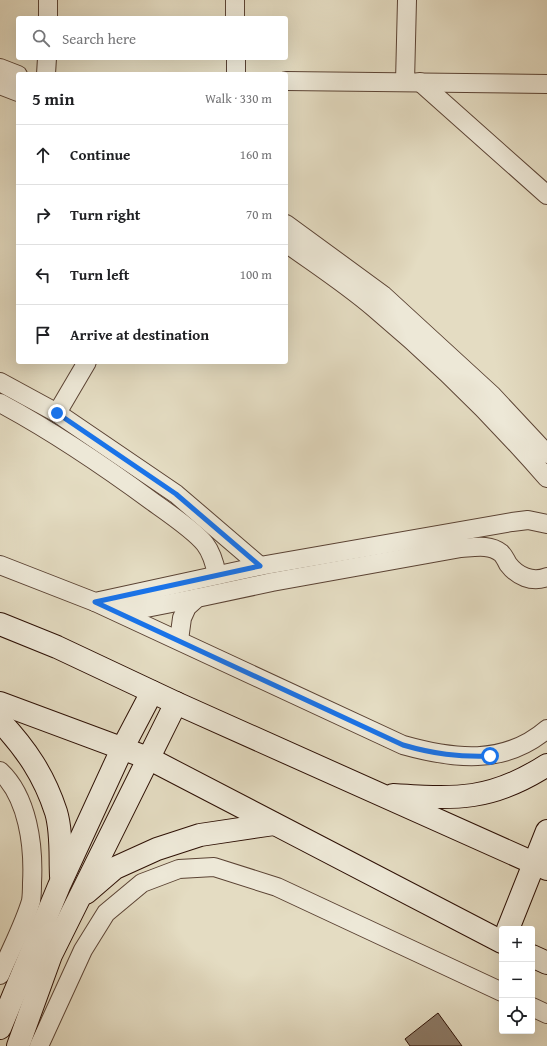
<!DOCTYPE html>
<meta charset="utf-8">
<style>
body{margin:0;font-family:"Gentium Book Plus",serif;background:#f6f6f6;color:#202124}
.controls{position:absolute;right:12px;bottom:12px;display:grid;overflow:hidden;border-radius:4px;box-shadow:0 4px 16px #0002}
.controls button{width:36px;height:36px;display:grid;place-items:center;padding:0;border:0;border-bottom:1px solid #e0e0e0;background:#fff;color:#202124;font:20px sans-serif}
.stop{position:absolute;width:12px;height:12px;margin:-9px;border:3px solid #1a73e8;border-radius:50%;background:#fff}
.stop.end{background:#1a73e8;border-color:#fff;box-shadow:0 1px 4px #0008}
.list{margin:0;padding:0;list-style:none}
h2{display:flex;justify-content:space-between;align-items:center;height:52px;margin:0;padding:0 16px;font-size:17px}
h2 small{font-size:13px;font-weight:400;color:#757577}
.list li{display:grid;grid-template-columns:26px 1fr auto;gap:12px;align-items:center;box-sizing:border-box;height:60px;padding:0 16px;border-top:1px solid #e0e0e0}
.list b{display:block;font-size:15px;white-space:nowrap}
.list em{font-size:13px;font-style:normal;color:#757577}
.icon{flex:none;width:22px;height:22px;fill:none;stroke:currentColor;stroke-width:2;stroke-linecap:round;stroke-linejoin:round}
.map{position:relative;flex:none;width:547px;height:1046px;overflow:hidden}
.search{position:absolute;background:#fff;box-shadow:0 4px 16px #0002;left:16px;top:16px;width:272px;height:44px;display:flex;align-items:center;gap:10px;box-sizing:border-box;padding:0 14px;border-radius:4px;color:#757577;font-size:15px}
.panel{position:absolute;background:#fff;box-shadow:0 4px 16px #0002;left:16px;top:72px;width:272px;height:292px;border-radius:4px}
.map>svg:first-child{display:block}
.building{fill:#8c7a67;stroke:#2d1005}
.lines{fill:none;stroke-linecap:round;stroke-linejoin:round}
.minor-casing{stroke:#5b4334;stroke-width:20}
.secondary-casing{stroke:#2d1005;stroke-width:24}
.minor{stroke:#ede8d7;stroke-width:18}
.secondary{stroke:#ede8d7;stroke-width:22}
.route{stroke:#1a73e8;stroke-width:5}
</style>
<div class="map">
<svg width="547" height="1046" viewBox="0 0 547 1046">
<rect width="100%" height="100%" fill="#e4dcc2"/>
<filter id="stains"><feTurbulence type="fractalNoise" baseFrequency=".005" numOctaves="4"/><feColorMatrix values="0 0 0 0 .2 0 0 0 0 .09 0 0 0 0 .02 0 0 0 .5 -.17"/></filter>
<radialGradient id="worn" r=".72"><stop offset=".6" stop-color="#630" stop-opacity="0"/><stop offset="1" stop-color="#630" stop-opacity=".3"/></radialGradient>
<path class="building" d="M438,1013L462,1046H410L405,1039Z"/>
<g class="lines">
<defs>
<g id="minor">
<path d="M235,0V18"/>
<path d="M48,18V0"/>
<path d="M236,58V74"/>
<path d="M0,68L18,75"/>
<path d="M46,74L47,58"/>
<path d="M286,81L547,84"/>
<path d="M405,82L407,0"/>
<path d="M420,82L547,195"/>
<path d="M0,85L18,92"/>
<path d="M286,224L383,295L492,395L547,454"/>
<path d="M286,243C315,264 346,284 374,308C436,360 494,417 547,478"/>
<path d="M0,382L57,413L176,494L260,566"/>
<path d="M0,403C54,432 104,466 153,502C167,512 195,531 205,544C212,553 215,565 217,575"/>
<path d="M57,413L87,362"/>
<path d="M0,565L95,602L260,566L512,522L528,520L547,524"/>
<path d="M95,602L403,745C453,759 504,766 547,729"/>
<path d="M121,613L197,598"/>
<path d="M179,640L182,618L187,607L197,598L272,582L461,548C475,547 490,544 501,553C504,556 506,560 508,564C517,576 532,583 547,577"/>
<path d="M0,771C28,797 34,846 32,883C32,888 32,895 31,901C24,925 10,951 0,975"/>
<path d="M532,1007L547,1014"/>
<path d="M39,1046L83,950L106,913L142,883L179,869L214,867L277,887L502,992"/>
</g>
<g id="secondary">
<path d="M0,624L57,647L176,703L547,869"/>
<path d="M0,703L148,758L502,942"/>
<path d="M0,721C26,749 44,775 56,812C62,832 60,856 61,876"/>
<path d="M393,795C457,799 491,801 547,765"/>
<path d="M86,893L115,868L157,849L200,835L274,824"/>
<path d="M508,929L547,831"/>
<path d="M532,956L547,963"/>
<path d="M0,1028L59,886L122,749L152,692"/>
<path d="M18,1046L51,955L176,703"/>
</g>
</defs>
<use href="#minor" class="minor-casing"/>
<use href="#secondary" class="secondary-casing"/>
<use href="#minor" class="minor"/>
<use href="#secondary" class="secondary"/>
</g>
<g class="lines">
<path class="route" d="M57,413L176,494L260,566L95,602L403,745C434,754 458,757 490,756"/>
</g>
<rect width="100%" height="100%" filter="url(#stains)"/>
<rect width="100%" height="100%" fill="url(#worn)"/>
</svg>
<div class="controls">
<button>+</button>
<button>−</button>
<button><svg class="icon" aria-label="locate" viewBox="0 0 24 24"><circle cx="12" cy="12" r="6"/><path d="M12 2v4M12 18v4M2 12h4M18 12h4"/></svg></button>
</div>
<div class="stop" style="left:490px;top:756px"></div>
<div class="stop end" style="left:57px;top:413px"></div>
<div class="search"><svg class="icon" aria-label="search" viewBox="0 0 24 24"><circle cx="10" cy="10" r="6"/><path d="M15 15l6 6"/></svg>Search here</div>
<section class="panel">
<h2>5 min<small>Walk · 330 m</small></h2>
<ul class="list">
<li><svg class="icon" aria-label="ahead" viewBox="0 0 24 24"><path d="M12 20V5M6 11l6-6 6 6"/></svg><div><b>Continue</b></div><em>160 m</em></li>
<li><svg class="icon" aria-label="right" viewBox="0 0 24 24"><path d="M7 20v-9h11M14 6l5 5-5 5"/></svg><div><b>Turn right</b></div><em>70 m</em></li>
<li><svg class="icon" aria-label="left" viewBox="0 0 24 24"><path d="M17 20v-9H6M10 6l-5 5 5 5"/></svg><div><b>Turn left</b></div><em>100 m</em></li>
<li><svg class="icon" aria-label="arrive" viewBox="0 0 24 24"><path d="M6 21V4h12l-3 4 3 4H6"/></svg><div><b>Arrive at destination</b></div></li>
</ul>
</section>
</div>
